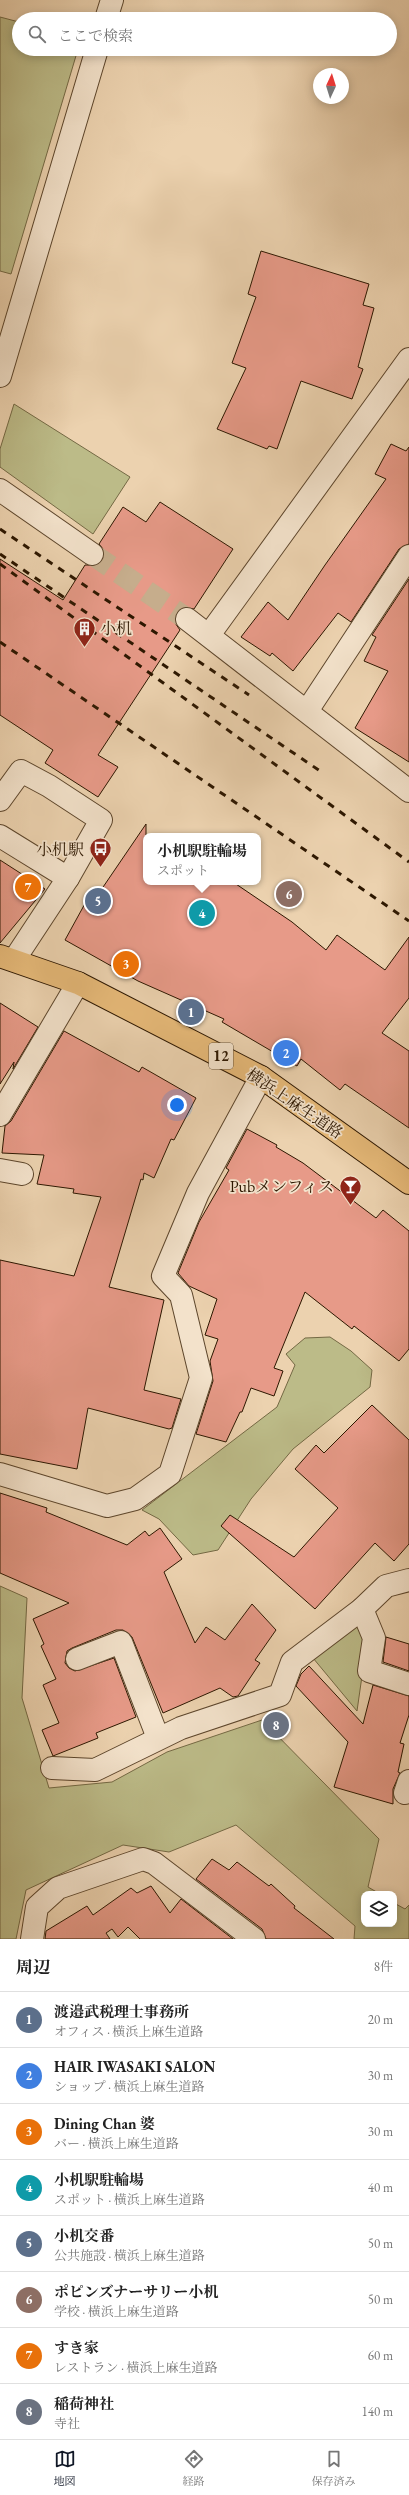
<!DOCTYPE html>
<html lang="ja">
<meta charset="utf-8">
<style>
body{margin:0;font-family:"EB Garamond","Noto Serif JP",serif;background:#f2f2f2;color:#222}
.controls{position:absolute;right:12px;bottom:12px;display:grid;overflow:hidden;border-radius:8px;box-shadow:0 2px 10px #0003}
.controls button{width:36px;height:36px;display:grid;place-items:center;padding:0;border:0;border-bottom:1px solid #e0e0e0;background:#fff;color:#222;font:20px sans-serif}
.compass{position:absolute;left:313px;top:68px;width:36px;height:36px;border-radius:50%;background:#fff;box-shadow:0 2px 10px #0003;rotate:4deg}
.you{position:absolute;left:177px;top:1105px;width:14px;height:14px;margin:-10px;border:3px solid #fff;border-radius:50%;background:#1a73e8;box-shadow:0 0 0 6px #1a73e833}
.badge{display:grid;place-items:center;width:26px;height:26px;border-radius:50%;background:#111827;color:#fff;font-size:13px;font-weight:700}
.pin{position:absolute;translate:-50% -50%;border:2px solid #fff;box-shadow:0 1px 4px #0006}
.popup{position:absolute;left:143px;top:833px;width:118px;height:52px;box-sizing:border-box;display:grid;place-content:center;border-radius:8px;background:#fff;filter:drop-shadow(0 1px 3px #0005);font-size:13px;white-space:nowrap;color:#767676}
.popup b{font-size:15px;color:#222}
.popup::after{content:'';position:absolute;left:50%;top:100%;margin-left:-8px;border:8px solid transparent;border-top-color:#fff}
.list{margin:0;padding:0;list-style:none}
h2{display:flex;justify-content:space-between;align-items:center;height:52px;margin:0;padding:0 16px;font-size:17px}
h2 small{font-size:13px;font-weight:400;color:#767676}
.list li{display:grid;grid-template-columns:26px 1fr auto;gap:12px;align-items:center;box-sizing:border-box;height:56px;padding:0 16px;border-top:1px solid #e0e0e0}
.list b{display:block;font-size:15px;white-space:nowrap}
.list p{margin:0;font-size:13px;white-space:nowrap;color:#767676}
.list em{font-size:13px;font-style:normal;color:#767676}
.icon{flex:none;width:22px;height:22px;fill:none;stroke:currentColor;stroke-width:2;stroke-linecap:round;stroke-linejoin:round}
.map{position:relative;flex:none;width:409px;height:1939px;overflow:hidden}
.search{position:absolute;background:#fff;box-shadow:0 2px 10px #0003;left:12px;right:12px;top:12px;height:44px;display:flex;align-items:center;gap:10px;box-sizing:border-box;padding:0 14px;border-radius:22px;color:#767676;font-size:15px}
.sheet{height:500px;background:#fff}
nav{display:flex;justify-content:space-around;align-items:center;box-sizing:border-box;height:56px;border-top:1px solid #e0e0e0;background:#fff;font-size:11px;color:#767676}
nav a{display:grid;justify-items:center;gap:2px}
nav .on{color:#111827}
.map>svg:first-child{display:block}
.green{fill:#bcbb88;stroke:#746944}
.building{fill:#e79a88;stroke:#2d1700}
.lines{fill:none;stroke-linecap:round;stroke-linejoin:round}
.minor-tunnel{stroke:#c6ad8c;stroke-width:22;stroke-dasharray:22 11;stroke-linecap:butt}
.minor-casing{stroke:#5d462c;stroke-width:24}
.major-casing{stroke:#2d1700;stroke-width:24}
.minor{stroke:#f3e2cb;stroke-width:22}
.major{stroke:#e6b978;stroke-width:22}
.rail{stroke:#2d1700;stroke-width:3;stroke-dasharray:7 7;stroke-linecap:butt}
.labels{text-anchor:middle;stroke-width:3.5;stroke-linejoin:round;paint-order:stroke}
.shield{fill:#f3e2cb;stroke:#68543d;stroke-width:1}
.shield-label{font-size:15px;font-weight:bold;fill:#2d1700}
.poi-label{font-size:16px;fill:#2d1700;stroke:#f3e2cb;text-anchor:end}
.street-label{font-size:16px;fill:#2d1700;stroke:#f3e2cb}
</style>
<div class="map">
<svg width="409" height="1939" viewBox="0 0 409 1939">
<rect width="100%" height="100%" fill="#ecd2af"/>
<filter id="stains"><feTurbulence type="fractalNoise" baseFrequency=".005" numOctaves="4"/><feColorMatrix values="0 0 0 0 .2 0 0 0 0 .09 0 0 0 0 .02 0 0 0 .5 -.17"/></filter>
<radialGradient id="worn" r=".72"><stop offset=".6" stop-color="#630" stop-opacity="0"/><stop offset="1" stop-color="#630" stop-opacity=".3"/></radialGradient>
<g class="green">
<path d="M0,17L19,22V49H78L11,274L0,271Z"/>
<path d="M14,404L130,477L93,534L0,467V449Z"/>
<path d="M330,1337L351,1351L372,1370L370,1387L293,1449L251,1499L218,1550L193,1555L159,1519L142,1510L277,1407L295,1365L286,1354L305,1338Z"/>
<path d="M0,1586L27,1598L22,1698L49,1788L112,1782L167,1752L262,1720L379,1839L368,1887L380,1894H364V1924H394V1903L405,1909L409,1905V1939H354L355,1926L236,1825L169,1852L123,1845L26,1890L16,1939H0Z"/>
<path d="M357,1625L367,1641L357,1711L313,1658Z"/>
</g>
<g class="building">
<path d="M261,251L369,284L363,305L374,308L358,367L363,369L352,399L301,381L277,449L269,446L267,449L217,429L246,368L232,363L256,297L248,294Z"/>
<path d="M391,444L406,451L409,447V544L399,549L351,622L338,613L293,671L272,653L270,656L241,637L268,602L288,620L325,565L386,479L375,474Z"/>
<path d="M160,502L233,549L194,609L183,607L177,612L175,623L180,630L98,755L118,767L98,797L45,763L53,750L0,715V559L63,600L85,565H97L102,561L103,549L99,544L123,507L146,522Z"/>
<path d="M409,579V762L355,728L388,671L364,661L376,637L372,635Z"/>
<path d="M146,824V882H233L292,922L326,950L337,935L385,970L409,937V998L382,1033L409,1051V1128L345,1084L340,1090L301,1059L297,1066L222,1022L224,1019L138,981L65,940L93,889L99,893Z"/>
<path d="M0,860L45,889L0,943Z"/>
<path d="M0,1003L38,1027L13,1069L14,1062L0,1084Z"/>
<path d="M64,1031L139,1072L142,1067L196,1098L174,1140L171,1139L154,1178L144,1173L143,1180L141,1179L109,1287L164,1300L144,1390L181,1399L172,1428L169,1429L88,1408L77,1469L0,1454V1260L74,1276L101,1197L73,1193L74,1189L37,1184L44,1155L2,1153L5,1126L11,1121Z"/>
<path d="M247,1129L277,1145L276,1147L303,1163L376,1218L383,1210L409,1231V1349L399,1361L354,1326L352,1329L305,1292L274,1368L283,1371L274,1396L251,1388L242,1412H240L226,1442L196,1434L213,1381L210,1361L218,1339L205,1335L217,1299L189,1286L178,1273L199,1222L229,1170L226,1168Z"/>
<path d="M372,1405L409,1440V1544L394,1561L375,1543L315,1609L221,1526L230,1515L294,1557L338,1508L295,1469L316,1445L324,1453Z"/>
<path d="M0,1493L47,1508L46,1512L127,1545L145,1531L149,1536L160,1528L182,1559L164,1572L195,1643L206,1627L225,1640L252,1604L276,1630L255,1660L260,1663L238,1696L233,1697L220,1688L163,1713L132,1637L123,1630H116L72,1648L67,1651L65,1663L69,1668L75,1671L114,1658L136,1717L96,1733L98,1738L53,1756L42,1730L59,1723L43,1685L56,1679L41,1646L44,1644L33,1619L69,1603L0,1573Z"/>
<path d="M386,1637L409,1644V1671L383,1662Z"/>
<path d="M309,1666L363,1724L373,1685L409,1696V1715L400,1743L404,1744L398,1772L400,1773L393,1789V1804L334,1787L348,1742L296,1686L301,1674Z"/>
<path d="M212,1859L229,1870L237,1862L269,1886L271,1884L295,1906L294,1908L334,1939H266L262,1929L196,1879Z"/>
<path d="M151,1886L170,1913L181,1899L233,1939H140L128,1927L118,1937L112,1929L106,1933L110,1939H45L46,1931L87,1906L93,1915L131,1888L137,1893Z"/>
</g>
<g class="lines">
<path class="minor-tunnel" d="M92,554L187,619"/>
<defs>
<g id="minor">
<path d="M106,19L112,0"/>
<path d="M0,376L97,49"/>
<path d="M0,490L92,554"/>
<path d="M187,619L409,791"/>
<path d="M209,635L409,359"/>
<path d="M307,711L409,556"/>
<path d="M0,800L21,771L49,786L101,820L68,878L14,960"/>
<path d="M0,836L68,878"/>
<path d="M0,1115L78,983"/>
<path d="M0,1170L22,1174"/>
<path d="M0,1474L107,1506L135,1499L170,1474L201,1378L181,1295L163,1276L198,1193L261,1077"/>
<path d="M362,1609L374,1638L369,1671L409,1684"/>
<path d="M77,1659L121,1642L158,1738"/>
<path d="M52,1768L95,1770L181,1728L280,1695L292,1662L362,1609L386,1586L409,1580"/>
<path d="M405,1793L409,1781"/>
<path d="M32,1939L37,1907L58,1888L143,1859L154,1863L254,1939"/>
</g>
<path id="major" d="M0,956L78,983L261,1077L409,1183"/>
</defs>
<use href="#minor" class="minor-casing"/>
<use href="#major" class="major-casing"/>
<use href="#minor" class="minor"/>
<use href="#major" class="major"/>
<g class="rail">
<path d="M0,529L249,695"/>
<path d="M0,554L323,773"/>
<path d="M0,564L409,862"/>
<path d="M0,642L409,921"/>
</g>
</g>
<defs>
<symbol id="building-pin" viewBox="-11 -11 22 30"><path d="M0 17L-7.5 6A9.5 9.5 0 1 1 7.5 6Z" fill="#8f2418" stroke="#f3e2cb"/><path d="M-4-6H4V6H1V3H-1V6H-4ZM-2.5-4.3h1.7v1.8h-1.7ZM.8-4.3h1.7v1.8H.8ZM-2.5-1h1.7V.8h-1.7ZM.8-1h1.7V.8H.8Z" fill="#fff"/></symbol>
<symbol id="bus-pin" viewBox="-11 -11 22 30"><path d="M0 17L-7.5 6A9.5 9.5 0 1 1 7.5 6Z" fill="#8f2418" stroke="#f3e2cb"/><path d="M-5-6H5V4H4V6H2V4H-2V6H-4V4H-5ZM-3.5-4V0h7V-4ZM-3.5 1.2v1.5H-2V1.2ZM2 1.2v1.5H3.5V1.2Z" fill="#fff"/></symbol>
<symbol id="bar-pin" viewBox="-11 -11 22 30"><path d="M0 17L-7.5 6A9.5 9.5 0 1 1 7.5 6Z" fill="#8f2418" stroke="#f3e2cb"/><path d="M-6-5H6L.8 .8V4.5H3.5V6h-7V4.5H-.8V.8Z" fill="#fff"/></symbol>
</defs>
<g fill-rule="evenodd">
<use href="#building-pin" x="72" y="616" width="25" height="34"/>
<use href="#bus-pin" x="88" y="836" width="25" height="34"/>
<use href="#bar-pin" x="338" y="1174" width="25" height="34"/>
</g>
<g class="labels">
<rect class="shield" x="209" y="1043" width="24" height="26" rx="3"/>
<g class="shield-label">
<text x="221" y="1061">12</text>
</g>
<g class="poi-label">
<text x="100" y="634" text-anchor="start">小机</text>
<text x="84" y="855">小机駅</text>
<text x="334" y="1192">Pubメンフィス</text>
</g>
<g class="street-label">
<text transform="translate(295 1103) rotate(34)" y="6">横浜上麻生道路</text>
</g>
</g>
<rect width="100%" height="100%" filter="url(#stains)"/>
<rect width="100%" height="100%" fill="url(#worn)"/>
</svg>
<div class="controls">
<button><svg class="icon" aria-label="layers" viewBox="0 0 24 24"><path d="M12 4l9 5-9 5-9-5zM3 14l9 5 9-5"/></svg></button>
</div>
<svg class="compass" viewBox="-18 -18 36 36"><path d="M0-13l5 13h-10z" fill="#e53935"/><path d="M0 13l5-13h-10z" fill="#767676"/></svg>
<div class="you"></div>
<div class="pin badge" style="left:191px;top:1012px;background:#5c6f8a">1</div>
<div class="pin badge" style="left:286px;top:1053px;background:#3f7fe0">2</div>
<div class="pin badge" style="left:126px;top:964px;background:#e8710a">3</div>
<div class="pin badge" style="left:202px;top:913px;background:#0f9aa8">4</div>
<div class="popup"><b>小机駅駐輪場</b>スポット</div>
<div class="pin badge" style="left:98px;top:901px;background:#5c6f8a">5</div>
<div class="pin badge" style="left:289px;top:894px;background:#8d6e63">6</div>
<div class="pin badge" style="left:28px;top:887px;background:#e8710a">7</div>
<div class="pin badge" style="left:276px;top:1725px;background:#6b7280">8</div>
<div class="search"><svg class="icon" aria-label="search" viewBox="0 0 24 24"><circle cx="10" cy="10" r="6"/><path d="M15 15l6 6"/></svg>ここで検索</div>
</div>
<section class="sheet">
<h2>周辺<small>8件</small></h2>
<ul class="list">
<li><span class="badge" style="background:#5c6f8a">1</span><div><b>渡邉武税理士事務所</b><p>オフィス · 横浜上麻生道路</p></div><em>20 m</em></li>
<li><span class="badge" style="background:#3f7fe0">2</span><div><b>HAIR IWASAKI SALON</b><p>ショップ · 横浜上麻生道路</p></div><em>30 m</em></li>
<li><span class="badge" style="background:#e8710a">3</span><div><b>Dining Chan 婆</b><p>バー · 横浜上麻生道路</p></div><em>30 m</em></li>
<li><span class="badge" style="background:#0f9aa8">4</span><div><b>小机駅駐輪場</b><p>スポット · 横浜上麻生道路</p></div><em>40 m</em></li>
<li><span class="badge" style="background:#5c6f8a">5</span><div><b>小机交番</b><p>公共施設 · 横浜上麻生道路</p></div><em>50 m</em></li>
<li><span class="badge" style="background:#8d6e63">6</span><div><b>ポピンズナーサリー小机</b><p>学校 · 横浜上麻生道路</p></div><em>50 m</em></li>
<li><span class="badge" style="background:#e8710a">7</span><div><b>すき家</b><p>レストラン · 横浜上麻生道路</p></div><em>60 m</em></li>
<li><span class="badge" style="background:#6b7280">8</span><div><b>稲荷神社</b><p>寺社</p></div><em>140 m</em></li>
</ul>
</section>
<nav>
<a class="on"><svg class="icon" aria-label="map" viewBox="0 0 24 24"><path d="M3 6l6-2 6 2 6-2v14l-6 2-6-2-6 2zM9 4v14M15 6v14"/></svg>地図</a>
<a><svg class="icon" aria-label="directions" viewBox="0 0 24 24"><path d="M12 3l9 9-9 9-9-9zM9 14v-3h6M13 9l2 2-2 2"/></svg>経路</a>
<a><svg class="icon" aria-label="saved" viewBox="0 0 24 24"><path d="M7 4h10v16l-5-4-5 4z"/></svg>保存済み</a>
</nav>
